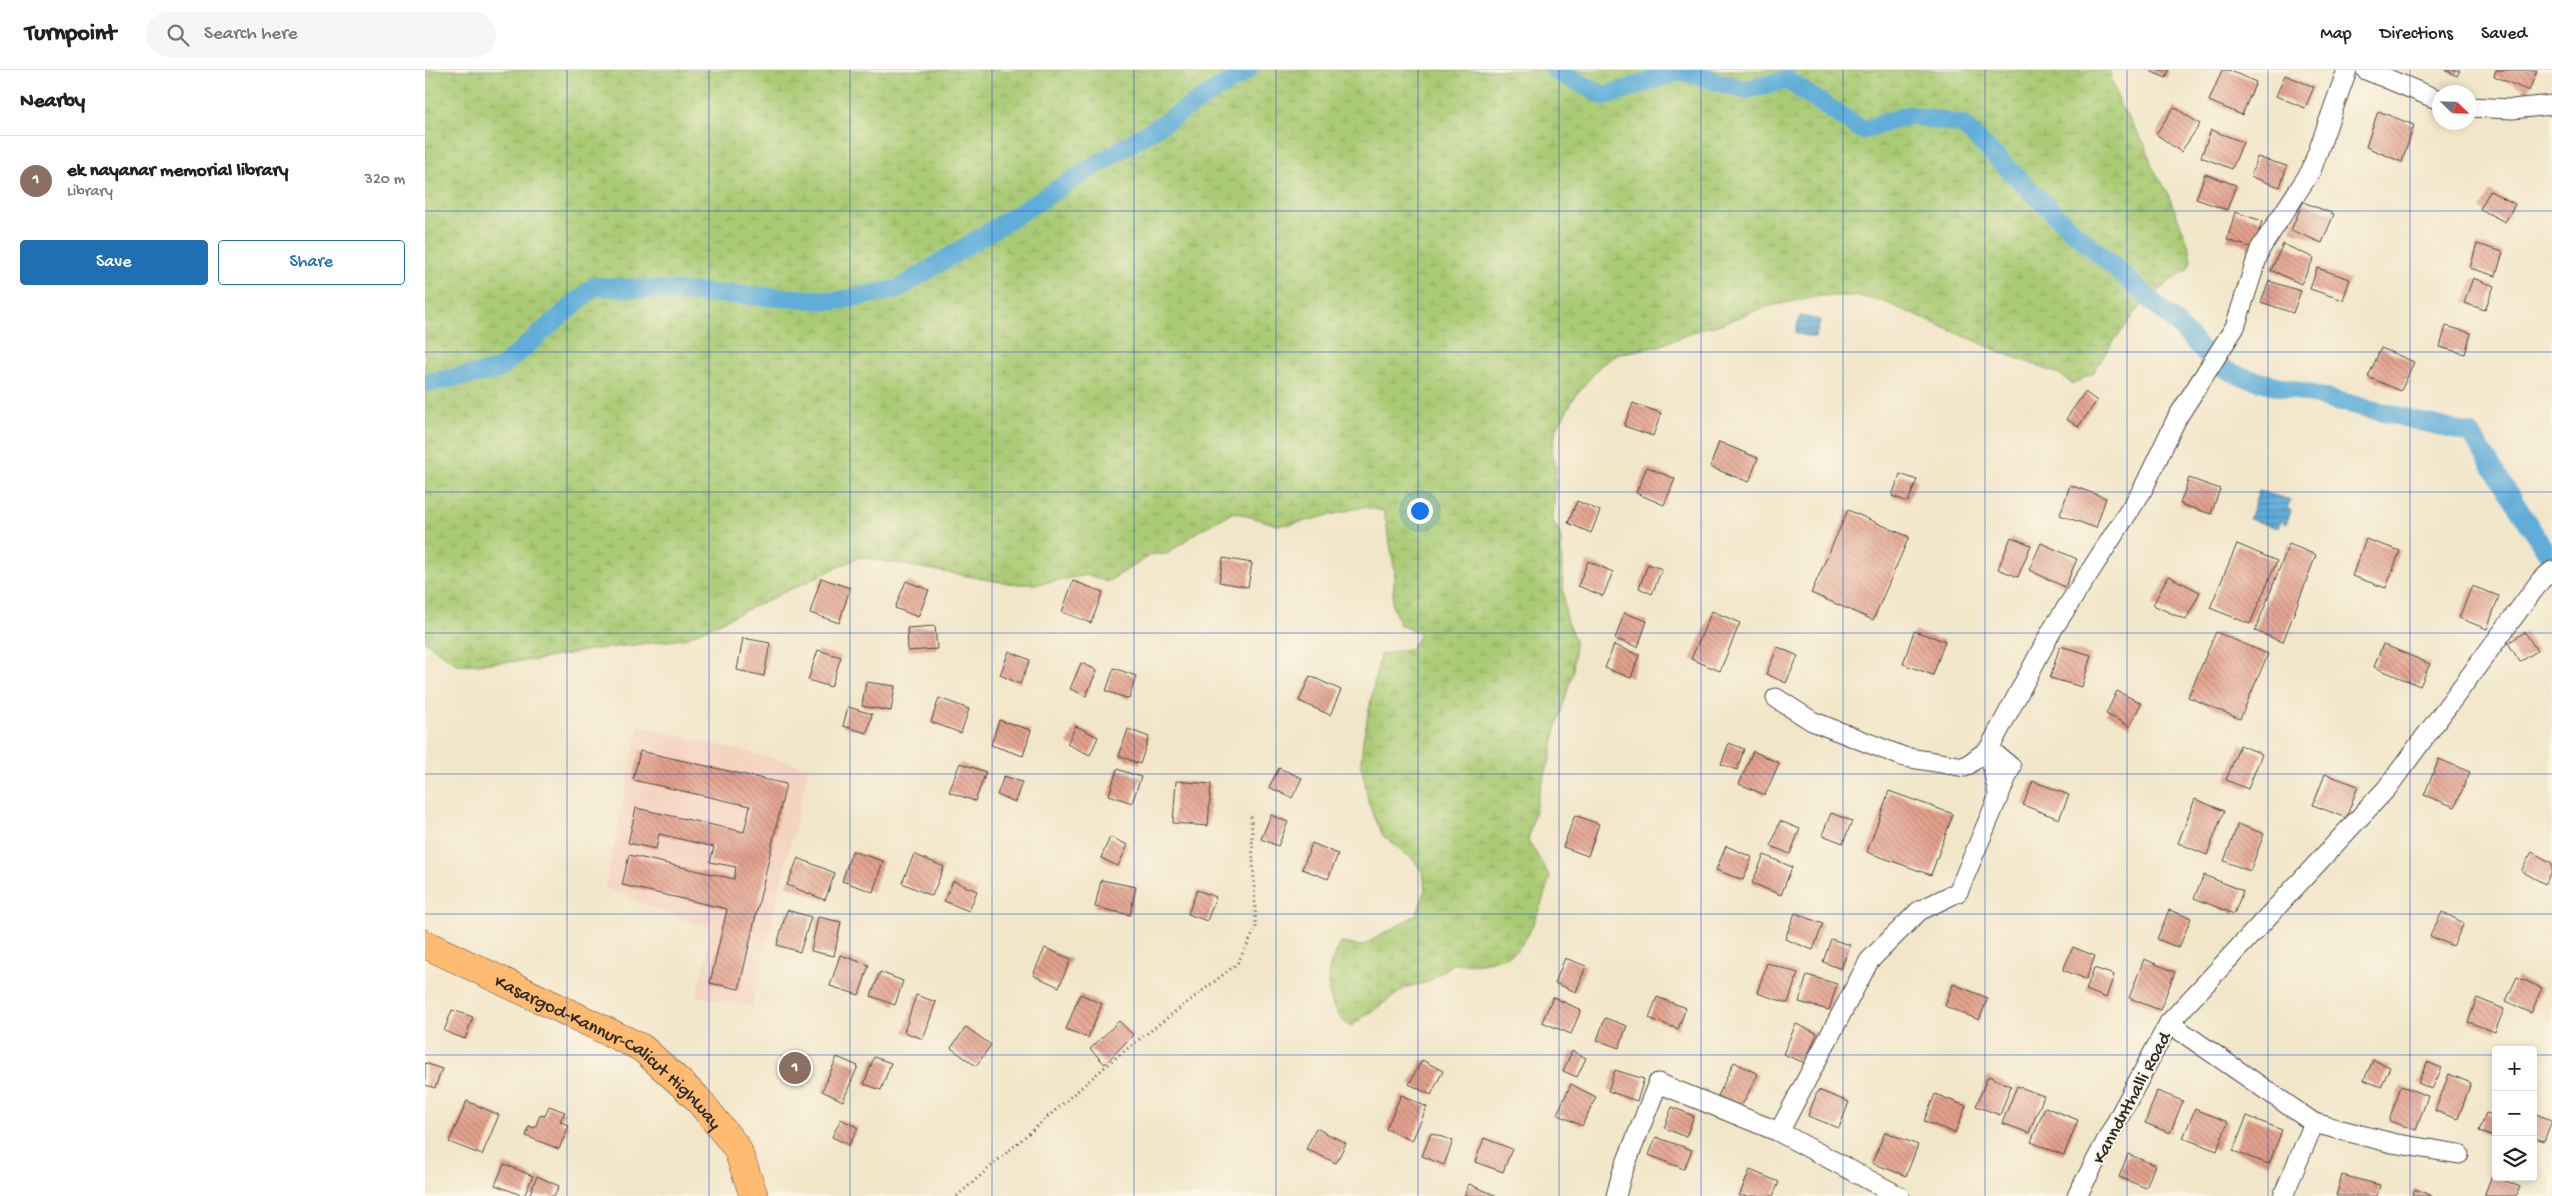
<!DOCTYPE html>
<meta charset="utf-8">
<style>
body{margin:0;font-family:"Gochi Hand",sans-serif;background:#f6f6f6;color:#202124}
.controls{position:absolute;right:15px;bottom:15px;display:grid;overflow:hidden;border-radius:5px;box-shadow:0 2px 8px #0003}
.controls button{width:45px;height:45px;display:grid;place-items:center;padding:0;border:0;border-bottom:1px solid #e0e0e0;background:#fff;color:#202124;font:25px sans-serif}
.compass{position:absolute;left:2007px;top:15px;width:45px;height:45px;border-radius:50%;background:#fff;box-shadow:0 2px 8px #0003;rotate:113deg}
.you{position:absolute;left:994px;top:440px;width:18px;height:18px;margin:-12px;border:4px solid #fff;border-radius:50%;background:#1a73e8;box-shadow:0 0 0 8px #1a73e833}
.badge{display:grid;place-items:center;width:32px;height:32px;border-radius:50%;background:#1f6fb2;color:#fff;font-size:16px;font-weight:700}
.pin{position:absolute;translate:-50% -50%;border:2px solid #fff;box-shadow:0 1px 5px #0006}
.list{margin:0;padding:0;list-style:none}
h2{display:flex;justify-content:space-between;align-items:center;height:65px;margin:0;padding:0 20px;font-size:21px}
h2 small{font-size:16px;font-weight:400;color:#757577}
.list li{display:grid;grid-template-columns:32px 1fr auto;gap:15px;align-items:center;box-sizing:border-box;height:90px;padding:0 20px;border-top:1px solid #e0e0e0}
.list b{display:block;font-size:19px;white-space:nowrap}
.list p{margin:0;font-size:16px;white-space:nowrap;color:#757577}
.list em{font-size:16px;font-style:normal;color:#757577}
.actions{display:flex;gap:10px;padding:15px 20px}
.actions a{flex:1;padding:11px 0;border:1px solid #1f6fb2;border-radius:5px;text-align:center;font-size:18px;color:#1f6fb2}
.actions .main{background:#1f6fb2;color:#fff}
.icon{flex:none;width:28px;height:28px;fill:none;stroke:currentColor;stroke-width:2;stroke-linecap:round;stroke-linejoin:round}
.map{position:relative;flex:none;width:2127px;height:1126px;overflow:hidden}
header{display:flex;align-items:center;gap:30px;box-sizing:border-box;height:70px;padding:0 25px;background:#fff;border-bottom:1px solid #e0e0e0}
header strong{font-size:24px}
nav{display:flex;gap:28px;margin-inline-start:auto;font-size:18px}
.search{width:350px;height:45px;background:#f6f6f6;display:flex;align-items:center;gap:12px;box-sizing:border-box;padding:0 18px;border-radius:28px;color:#757577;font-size:19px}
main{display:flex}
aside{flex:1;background:#fff}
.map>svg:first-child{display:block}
.built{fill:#f5d3c1}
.wetland{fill:url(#wetland-marsh);stroke:#6a7b50}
.water{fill:url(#water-rules);stroke:#446c82}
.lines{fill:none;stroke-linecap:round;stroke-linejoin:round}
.stream{stroke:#5eadd8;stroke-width:5}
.canal{stroke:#5eadd8;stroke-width:19}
.building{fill:url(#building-back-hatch)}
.street-casing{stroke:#494743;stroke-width:21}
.highway-casing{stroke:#494743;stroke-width:29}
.path{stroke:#494743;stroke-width:3;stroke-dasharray:1 4;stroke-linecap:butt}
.street{stroke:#fff;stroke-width:19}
.highway{stroke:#ffbb71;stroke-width:28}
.grid{fill:none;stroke:#1d4ed8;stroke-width:1;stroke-opacity:0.55}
.labels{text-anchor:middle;stroke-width:4.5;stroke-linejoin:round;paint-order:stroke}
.street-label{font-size:19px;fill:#2b2b2b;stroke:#fcf5e5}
</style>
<header>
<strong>Turnpoint</strong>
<div class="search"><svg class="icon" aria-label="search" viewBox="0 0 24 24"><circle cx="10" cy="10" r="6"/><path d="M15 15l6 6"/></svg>Search here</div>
<nav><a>Map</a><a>Directions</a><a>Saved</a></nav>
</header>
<main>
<aside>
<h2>Nearby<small></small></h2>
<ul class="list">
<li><span class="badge" style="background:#8d6e63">1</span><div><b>ek nayanar memorial library</b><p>Library</p></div><em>320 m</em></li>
</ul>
<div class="actions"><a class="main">Save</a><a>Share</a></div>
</aside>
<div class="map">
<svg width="2127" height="1126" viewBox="0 0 2127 1126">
<defs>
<pattern id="wetland-marsh" width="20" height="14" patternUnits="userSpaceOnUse" patternTransform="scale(1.25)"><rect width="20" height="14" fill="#aacb74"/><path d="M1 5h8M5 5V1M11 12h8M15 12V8" fill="none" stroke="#92ae65"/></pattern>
<pattern id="water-rules" width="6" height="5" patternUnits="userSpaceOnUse" patternTransform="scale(1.25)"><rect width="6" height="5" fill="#5eadd8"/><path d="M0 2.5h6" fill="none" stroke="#4e8daf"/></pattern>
<pattern id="building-back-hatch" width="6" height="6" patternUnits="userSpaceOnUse" patternTransform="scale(1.25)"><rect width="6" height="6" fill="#e3a08c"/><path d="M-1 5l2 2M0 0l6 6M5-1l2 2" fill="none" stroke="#b88373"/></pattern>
</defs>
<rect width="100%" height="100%" fill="#fcf5e5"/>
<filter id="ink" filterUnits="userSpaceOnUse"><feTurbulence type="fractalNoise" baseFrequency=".02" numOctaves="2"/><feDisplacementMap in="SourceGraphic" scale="10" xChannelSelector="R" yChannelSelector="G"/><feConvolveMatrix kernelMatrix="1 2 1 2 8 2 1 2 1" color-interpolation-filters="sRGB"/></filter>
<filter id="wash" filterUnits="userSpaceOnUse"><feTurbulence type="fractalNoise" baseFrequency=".0096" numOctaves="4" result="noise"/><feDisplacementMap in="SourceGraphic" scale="20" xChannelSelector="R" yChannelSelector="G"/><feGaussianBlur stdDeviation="1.12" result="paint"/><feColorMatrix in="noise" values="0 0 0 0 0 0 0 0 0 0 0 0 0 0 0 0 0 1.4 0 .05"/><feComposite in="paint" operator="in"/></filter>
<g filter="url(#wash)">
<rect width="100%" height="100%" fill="#f2e6c9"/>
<path class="built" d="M214,656L384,697L327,936L272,926L287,857L261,851L180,818Z"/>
<path class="wetland" d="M0,0H1684L1694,34L1721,76L1727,97L1741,119L1763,173L1766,191L1762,200L1745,211L1716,236L1685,276L1668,303L1647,314L1636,305L1576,282L1462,233L1433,226H1397L1343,236L1293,255L1278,258L1234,276L1193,284L1176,295L1150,326L1131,360L1127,380L1131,398L1128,451L1136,466L1137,506L1141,550L1150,570L1148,602L1131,659L1125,690L1114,722L1103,770L1125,807C1119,826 1105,873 1088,883C1070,893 1048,895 1028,893L1003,912L982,917L926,956C908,948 900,918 904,899C906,891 912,881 915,873L937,876L991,845L1001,819L998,803L989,790L958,766L944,735L936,693L938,670L955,585L986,578L995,564L975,555L967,535L970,502L959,441L938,437L868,454L852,455L809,442L775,460L742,484H728L682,512L663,505L613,514H588L435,487L259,569L165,580L112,590L33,595L0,571Z"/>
<g class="water">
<path d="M1375,246L1396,250L1390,268L1370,263Z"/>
<path d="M1834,421L1866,430L1862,437L1866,441L1861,454L1856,451L1853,458L1824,449Z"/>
</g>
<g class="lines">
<path class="stream" d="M1759,261L1778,281"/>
<g class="canal">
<path d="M1129,0L1180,26L1256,1L1320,20L1362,10L1437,60L1484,45L1538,55L1636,150L1744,246L1783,286"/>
<path d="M1794,296L1817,307L2046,364L2122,483"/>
<path d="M0,313L73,300L170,216L410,231L473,219L823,0"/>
</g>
</g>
<g id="blocks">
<g class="building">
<path d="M1723,0H1744L1741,8Z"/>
<path d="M1797,0H1803L1831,12L1817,45L1784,31Z"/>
<path d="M2020,0H2035L2032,6Z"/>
<path d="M2071,0H2112L2104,21L2069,6Z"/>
<path d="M1860,5L1889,17L1880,38L1851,26Z"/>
<path d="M1749,37L1775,54L1756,82L1731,64Z"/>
<path d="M1953,41L1989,55L1977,92L1941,77Z"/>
<path d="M1786,60L1818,72L1807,99L1776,87Z"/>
<path d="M1832,87L1862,96L1855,117L1826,107Z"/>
<path d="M1780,104L1811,115L1802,140L1771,129Z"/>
<path d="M2065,121L2090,134L2080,152L2055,139Z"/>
<path d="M1878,132L1909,144L1897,173L1866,160Z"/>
<path d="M1810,142L1837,151L1829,178L1802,170Z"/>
<path d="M1858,174L1889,188L1876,214L1846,200Z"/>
<path d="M2052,174L2078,182L2071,206L2045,198Z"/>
<path d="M1892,198L1925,209L1918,230L1885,219Z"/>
<path d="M2048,208L2069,216L2060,240L2039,233Z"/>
<path d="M1844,211L1876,221L1868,243L1836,232Z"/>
<path d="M2021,256L2046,263L2040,284L2015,277Z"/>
<path d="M1956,278L1989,292L1976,321L1943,307Z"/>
<path d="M1660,322L1672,331L1653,357L1641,349Z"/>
<path d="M1208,333L1236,343L1228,366L1199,356Z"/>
<path d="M1294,372L1333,388L1324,412L1285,397Z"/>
<path d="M1222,397L1250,409L1239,435L1211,423Z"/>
<path d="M1475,404L1492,410L1483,432L1467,426Z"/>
<path d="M1764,408L1795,419L1786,444L1755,434Z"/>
<path d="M1645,415L1681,428L1671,458L1635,445Z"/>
<path d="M1152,431L1175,441L1166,463L1143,453Z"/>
<path d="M1423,440L1484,467L1448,550L1386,523Z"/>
<path d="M1586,467L1606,475L1593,507L1573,499Z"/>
<path d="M1941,469L1975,481L1961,518L1927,506Z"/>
<path d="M1616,473L1652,489L1640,517L1604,500Z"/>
<path d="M1812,474L1852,491L1825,554L1785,538Z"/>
<path d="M1864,474L1891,485L1858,572L1830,561Z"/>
<path d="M798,488L827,493L823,517L794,512Z"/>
<path d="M1163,491L1188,502L1178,526L1153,516Z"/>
<path d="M1223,494L1237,499L1227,524L1214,518Z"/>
<path d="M1743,506L1775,522L1761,550L1728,535Z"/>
<path d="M396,508L425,518L414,553L385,543Z"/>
<path d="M481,511L504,520L493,547L470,538Z"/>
<path d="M648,511L678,522L666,553L637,542Z"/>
<path d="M2047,516L2074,526L2062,559L2034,548Z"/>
<path d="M1287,541L1315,553L1295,601L1266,589Z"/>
<path d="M1199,543L1222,551L1213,577L1190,569Z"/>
<path d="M510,556L512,579L483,581L482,558Z"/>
<path d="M1489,561L1520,571L1508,605L1478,594Z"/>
<path d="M1791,562L1843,584L1815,649L1763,627Z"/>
<path d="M2100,562L2112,581L2095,592L2083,573Z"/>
<path d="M318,568L345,573L339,606L312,600Z"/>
<path d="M1958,574L2005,594L1995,616L1949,597Z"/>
<path d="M1189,575L1214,585L1206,608L1180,598Z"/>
<path d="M1635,576L1666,585L1657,617L1625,608Z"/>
<path d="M1353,577L1373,586L1361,613L1341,604Z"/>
<path d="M393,580L416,587L406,617L383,610Z"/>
<path d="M584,581L605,590L595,614L575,605Z"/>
<path d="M656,593L672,600L661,626L645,619Z"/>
<path d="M689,598L711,606L704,629L681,621Z"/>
<path d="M885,606L916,620L905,645L874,631Z"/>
<path d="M441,612L470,616L466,641L437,636Z"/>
<path d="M1692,621L1716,633L1705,656L1681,644Z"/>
<path d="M514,628L544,639L536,663L506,652Z"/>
<path d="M423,637L447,644L442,663L418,656Z"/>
<path d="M574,650L606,660L598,686L566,675Z"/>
<path d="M651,656L673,667L665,685L642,674Z"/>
<path d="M703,659L724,667L715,694L694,686Z"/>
<path d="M1304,673L1319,679L1312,700L1296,694Z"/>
<path d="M1815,675L1837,684L1823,719L1801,710Z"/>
<path d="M215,681L361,714L314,919L285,913L302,839L197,815L204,785L309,809L311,797L285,792L289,777L234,764L231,779L203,773L211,738L319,762L325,736L208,710Z"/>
<path d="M1328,681L1354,693L1340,725L1314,714Z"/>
<path d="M2014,689L2045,702L2030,737L1999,725Z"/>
<path d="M535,693L561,702L550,731L524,722Z"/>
<path d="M854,698L877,708L867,728L844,717Z"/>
<path d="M692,699L716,707L707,733L684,725Z"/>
<path d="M1900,704L1933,716L1921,748L1888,735Z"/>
<path d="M579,706L597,712L590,732L572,725Z"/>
<path d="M751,711L786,714L783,756L748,753Z"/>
<path d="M1608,711L1644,725L1634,749L1598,735Z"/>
<path d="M1464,721L1528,744L1506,805L1442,782Z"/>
<path d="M1770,729L1799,741L1782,785L1753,773Z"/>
<path d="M1406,743L1427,751L1418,773L1397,765Z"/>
<path d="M846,745L863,752L853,776L836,769Z"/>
<path d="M1150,745L1174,754L1163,786L1138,777Z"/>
<path d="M1355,751L1375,759L1365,784L1346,776Z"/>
<path d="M1813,754L1839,764L1825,801L1799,791Z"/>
<path d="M685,767L703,775L693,796L676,788Z"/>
<path d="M887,773L913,784L903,809L877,799Z"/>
<path d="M1301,776L1327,787L1318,810L1291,800Z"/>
<path d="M427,781L458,791L448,822L417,811Z"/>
<path d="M2107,782L2127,793V801L2120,814L2096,801Z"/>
<path d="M489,784L519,797L507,826L477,813Z"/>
<path d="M1339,785L1367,797L1356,825L1327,813Z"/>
<path d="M373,788L410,803L400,830L362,815Z"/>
<path d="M1779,805L1818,821L1809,844L1769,828Z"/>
<path d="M676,810L711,817L705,845L670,837Z"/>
<path d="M528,811L552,821L544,841L519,831Z"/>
<path d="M772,820L791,827L782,851L763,844Z"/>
<path d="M362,840L386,847L375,882L352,875Z"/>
<path d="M1744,840L1766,848L1754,878L1732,869Z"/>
<path d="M2017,842L2039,853L2028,876L2005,866Z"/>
<path d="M1370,843L1398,854L1388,880L1360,869Z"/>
<path d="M393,847L416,852L409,886L386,881Z"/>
<path d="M1406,869L1425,875L1416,899L1398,892Z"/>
<path d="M1648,877L1670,886L1661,909L1638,900Z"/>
<path d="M620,878L646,889L634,917L608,905Z"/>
<path d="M415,885L444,895L434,925L405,916Z"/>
<path d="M1140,888L1161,896L1151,922L1130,913Z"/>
<path d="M1719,889L1750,902L1735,940L1704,928Z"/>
<path d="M1342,893L1373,903L1363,933L1332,923Z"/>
<path d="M1669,898L1689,905L1681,928L1661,920Z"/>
<path d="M455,902L478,911L470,935L446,926Z"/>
<path d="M1382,905L1412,914L1404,940L1374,932Z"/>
<path d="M2092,907L2117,918L2106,943L2081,931Z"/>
<path d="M1528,914L1563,928L1554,950L1520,936Z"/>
<path d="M655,924L677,934L663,968L641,959Z"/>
<path d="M491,925L511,932L498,969L479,962Z"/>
<path d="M1128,927L1156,940L1146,964L1117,952Z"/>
<path d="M1232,927L1261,938L1253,959L1224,948Z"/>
<path d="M2052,928L2079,939L2070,962L2043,952Z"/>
<path d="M27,940L48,947L40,969L19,961Z"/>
<path d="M1180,948L1202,956L1194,978L1172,970Z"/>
<path d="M694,951L708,965L680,994L665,979Z"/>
<path d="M1371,954L1392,963L1380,993L1358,984Z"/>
<path d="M541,957L566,975L551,996L526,978Z"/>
<path d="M1147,981L1161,988L1152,1007L1138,1001Z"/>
<path d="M412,987L433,996L418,1031L397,1021Z"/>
<path d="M449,987L466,993L456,1020L439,1014Z"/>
<path d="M997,990L1018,1001L1006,1025L984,1014Z"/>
<path d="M1948,990L1965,997L1956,1017L1939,1010Z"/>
<path d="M1309,992L1333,1004L1316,1037L1293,1026Z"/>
<path d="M2002,992L2017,998L2007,1019L1993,1013Z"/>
<path d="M0,993L17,999L10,1018L0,1015Z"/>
<path d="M1190,1000L1219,1009L1212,1031L1183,1021Z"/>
<path d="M2024,1004L2046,1013L2033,1049L2010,1041Z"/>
<path d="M1563,1006L1586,1016L1575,1045L1551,1036Z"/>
<path d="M1146,1014L1171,1027L1157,1056L1132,1044Z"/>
<path d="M1592,1016L1619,1026L1604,1063L1577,1053Z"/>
<path d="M1976,1016L2003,1026L1991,1060L1964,1051Z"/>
<path d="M1393,1020L1424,1032L1414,1058L1383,1046Z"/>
<path d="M1732,1021L1758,1031L1745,1063L1720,1053Z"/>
<path d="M1510,1024L1541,1036L1530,1063L1499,1051Z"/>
<path d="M976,1025L1002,1037L987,1071L961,1059Z"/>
<path d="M42,1031L74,1045L57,1085L24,1072Z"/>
<path d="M124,1036L140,1042L135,1051L144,1056L134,1079L101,1066L104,1056L110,1058L115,1045L120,1046Z"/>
<path d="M1247,1037L1269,1046L1261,1067L1239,1058Z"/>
<path d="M1620,1037L1653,1050L1639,1085L1606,1072Z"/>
<path d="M1770,1039L1803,1052L1792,1081L1758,1068Z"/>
<path d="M2061,1043L2071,1046V1068L2054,1061Z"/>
<path d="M2108,1043L2127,1050L2119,1071L2108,1067Z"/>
<path d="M1822,1046L1857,1060L1844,1094L1808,1081Z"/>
<path d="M416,1049L433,1058L424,1075L407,1067Z"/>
<path d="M891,1058L921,1073L911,1093L881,1079Z"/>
<path d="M1460,1062L1493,1075L1481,1106L1447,1093Z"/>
<path d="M1006,1063L1028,1071L1019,1095L997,1086Z"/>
<path d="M1231,1067L1267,1080L1259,1099L1224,1085Z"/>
<path d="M1059,1068L1087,1079L1078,1102L1050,1092Z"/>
<path d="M1703,1084L1730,1095L1721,1118L1694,1107Z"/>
<path d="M79,1094L108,1106L99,1126L70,1115Z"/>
<path d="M1325,1100L1354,1112L1348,1126H1314Z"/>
<path d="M1917,1105L1955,1115L1952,1126H1911Z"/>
<path d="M2067,1105L2095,1117L2091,1126H2059Z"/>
<path d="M112,1106L134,1116L129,1126H104Z"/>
<path d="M1044,1114L1072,1126H1039Z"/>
<path d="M1990,1119L2007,1126H1987Z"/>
</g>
</g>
</g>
<g filter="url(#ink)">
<use href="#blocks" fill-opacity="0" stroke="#494743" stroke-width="1"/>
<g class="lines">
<defs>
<g id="street">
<path d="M1941,0L2014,30"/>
<path d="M2044,37L2087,39L2127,35"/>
<path d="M1351,628L1387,651L1479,687L1540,697L1564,679L1574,728"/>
<path d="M1889,1053L1967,1073L2034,1084"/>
<path d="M1354,1062L1474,1126"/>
<path d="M1191,1126L1197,1103L1233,1013L1354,1062L1444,891L1494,841L1533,822L1586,697L1564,679L1627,560L1717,421L1752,348L1810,257L1835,179L1886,101L1922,0"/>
<path d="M1652,1126L1744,953"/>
<path d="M1858,1126L1889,1053L1744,953L1962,718L2116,510L2127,501"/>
</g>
<g id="highway">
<path id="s1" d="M0,874L217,978L271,1027L312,1078L329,1126"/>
</g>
</defs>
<use href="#street" class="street-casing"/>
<use href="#highway" class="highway-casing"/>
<path class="path" d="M532,1126L689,989L812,894L831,858L826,744"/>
<use href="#street" class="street"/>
<use href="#highway" class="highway"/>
</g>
</g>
<path class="grid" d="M142,0V1126M284,0V1126M425,0V1126M567,0V1126M709,0V1126M851,0V1126M993,0V1126M1134,0V1126M1276,0V1126M1418,0V1126M1560,0V1126M1702,0V1126M1843,0V1126M1985,0V1126M0,141H2127M0,282H2127M0,422H2127M0,563H2127M0,704H2127M0,844H2127M0,985H2071M2108,985H2127"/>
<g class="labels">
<g class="street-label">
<text dy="7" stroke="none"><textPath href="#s1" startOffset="215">Kasargod-Kannur-Calicut Highway</textPath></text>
<text transform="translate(1705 1027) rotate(-62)" y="7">Kanndnthalli Road</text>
</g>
</g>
</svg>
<div class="controls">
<button>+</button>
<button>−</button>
<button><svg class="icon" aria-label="layers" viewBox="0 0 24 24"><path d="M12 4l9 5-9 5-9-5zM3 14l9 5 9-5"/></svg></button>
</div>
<svg class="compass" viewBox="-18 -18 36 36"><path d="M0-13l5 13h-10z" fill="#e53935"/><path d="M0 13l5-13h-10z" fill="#757577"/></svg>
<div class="you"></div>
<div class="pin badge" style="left:370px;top:998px;background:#8d6e63">1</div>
</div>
</main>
